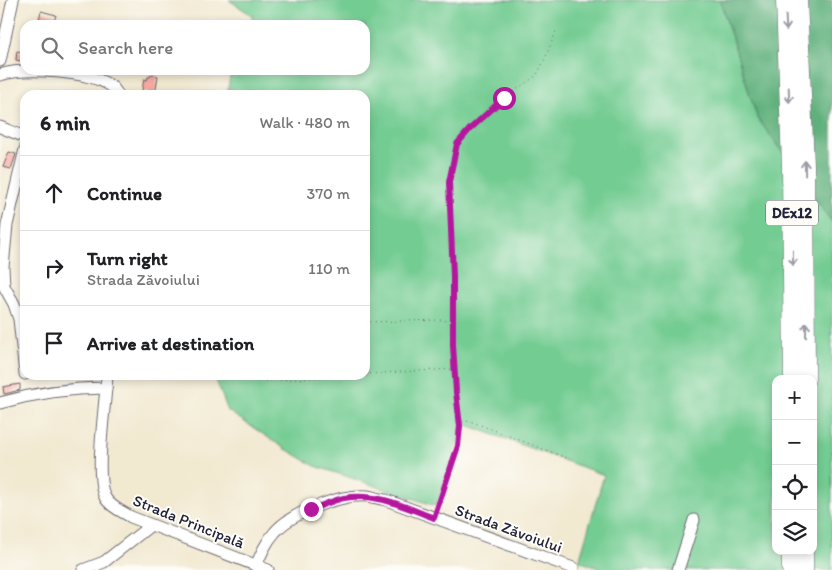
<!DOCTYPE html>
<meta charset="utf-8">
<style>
body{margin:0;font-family:Itim,sans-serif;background:#f6f6f6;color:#202124}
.controls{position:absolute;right:15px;bottom:15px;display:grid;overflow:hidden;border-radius:10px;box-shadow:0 2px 8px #0003}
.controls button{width:45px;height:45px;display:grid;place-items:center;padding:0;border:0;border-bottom:1px solid #e0e0e0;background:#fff;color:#202124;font:25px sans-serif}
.stop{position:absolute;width:15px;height:15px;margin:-11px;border:4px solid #b5179e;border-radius:50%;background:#fff}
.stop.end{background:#b5179e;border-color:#fff;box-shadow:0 1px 5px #0008}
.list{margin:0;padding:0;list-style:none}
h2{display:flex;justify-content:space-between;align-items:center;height:65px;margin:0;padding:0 20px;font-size:21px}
h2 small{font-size:16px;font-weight:400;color:#757577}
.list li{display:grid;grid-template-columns:32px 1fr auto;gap:15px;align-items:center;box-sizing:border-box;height:75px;padding:0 20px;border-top:1px solid #e0e0e0}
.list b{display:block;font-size:19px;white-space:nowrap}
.list p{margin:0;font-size:16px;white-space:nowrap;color:#757577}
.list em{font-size:16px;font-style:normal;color:#757577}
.icon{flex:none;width:28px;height:28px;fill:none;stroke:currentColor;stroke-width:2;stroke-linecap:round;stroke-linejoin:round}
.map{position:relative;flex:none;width:832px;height:570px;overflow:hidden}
.search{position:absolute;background:#fff;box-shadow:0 2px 8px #0003;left:20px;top:20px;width:350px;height:55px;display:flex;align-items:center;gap:12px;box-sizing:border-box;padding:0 18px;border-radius:15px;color:#757577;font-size:19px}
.panel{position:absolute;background:#fff;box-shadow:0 2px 8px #0003;left:20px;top:90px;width:350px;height:290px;border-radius:15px}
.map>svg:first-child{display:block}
.green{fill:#73cc92;stroke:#4a7766;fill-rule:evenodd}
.forest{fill:#5eb07c;stroke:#40695c}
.building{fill:#f8aaa1}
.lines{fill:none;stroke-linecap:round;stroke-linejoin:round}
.minor-casing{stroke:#6b6870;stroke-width:13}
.highway-casing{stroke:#6b6870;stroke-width:19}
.path{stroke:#6b6870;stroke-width:1;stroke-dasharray:1 4;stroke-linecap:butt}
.minor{stroke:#fff;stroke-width:11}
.highway{stroke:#fff;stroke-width:18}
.oneway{stroke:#9c9ca7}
.route{stroke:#b5179e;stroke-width:6}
.labels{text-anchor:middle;stroke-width:4;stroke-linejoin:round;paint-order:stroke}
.shield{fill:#fdfcf7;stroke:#646373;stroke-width:1}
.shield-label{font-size:15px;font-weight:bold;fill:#22223b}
.street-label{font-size:16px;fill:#22223b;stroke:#fdfcf7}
</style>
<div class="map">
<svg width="832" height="570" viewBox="0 0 832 570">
<rect width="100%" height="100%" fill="#fdfcf7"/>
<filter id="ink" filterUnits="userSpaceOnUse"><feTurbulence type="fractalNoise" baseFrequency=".02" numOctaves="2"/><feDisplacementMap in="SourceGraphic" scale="10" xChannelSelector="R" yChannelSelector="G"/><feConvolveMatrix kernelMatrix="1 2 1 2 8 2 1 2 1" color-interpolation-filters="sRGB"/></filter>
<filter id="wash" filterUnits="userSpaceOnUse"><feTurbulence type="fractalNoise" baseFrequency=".0096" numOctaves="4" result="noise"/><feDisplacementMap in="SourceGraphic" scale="20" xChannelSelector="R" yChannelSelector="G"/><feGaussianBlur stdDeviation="1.12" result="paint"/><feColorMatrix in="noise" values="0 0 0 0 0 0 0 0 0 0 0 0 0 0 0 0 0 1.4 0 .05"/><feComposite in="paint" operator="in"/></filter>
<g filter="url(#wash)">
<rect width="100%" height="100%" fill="#f2e9d1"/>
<path class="green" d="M229,0H720L757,117L832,222V570H604L579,561L604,475L464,424L436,506L315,466L284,448L228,411L214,375H365V95H227L231,70H365V25H249L253,16ZM776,379H813V551H776Z"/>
<path class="forest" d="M720,0H832V222L757,117Z"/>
<g id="blocks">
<g class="building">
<path d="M41,11L56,15L53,25H38Z"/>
<path d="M17,51L23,52L22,61L16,60Z"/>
<path d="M151,75L158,76L155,95H148V92L142,91L144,79L147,80L148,77H150Z"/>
<path d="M9,152L16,154L11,169L3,167Z"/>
<path d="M20,384V390L4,394L3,387Z"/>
</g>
</g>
</g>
<g filter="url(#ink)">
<use href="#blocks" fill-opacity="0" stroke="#6b6870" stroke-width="1"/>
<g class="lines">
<defs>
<g id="minor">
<path d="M0,61L13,0"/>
<path d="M0,75C25,67 89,71 111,86C114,88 116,92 118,95"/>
<path d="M0,127L25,137"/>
<path d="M25,149L7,225L3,267L4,286L14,304L19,319L25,374"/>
<path d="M107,375C106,401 93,480 106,499C112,508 123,512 131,517L268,570"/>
<path d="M0,403C35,393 70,388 106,388"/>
<path d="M256,566C261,554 266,542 275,532C292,512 342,494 367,496C373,497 380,499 386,500L573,568"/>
<path d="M83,570L104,562L151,525"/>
<path d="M678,570L694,520"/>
</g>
<g id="highway">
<path d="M785,0L791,166L793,379"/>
<path d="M798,0L805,166L806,379"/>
<path d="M791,570V551"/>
<path d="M804,570V551"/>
</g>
</defs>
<use href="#minor" class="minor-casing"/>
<use href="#highway" class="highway-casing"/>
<g class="path">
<path d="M365,322L442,320L452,322"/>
<path d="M365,374L454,369"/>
<path d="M265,381L353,375"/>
<path d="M462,422L470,421L572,460"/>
<path d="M438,507L458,446L461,427L456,392L453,345V276L449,183L454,156L457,144L470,129L504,98L536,76L544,61L556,31"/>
</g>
<use href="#minor" class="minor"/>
<use href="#highway" class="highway"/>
</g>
<defs><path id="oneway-shaft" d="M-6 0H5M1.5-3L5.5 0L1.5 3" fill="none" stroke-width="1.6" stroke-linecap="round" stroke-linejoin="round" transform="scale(1.25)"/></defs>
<g class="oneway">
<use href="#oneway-shaft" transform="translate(786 23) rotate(87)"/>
<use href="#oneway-shaft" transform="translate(789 95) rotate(88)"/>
<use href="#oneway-shaft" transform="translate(805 168) rotate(-91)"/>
<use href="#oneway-shaft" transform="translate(793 258) rotate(89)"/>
<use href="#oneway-shaft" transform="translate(806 330) rotate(-90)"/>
</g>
</g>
<g class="lines" filter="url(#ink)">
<path class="route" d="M311,509C322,506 333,500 344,498C376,492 405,507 434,518L458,446L460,426L456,392L453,345V276L449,182L457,144L470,129L504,98"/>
</g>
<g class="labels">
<rect class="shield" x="766" y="200.5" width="52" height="25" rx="4"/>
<g class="shield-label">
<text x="792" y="218">DEx12</text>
</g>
<g class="street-label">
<text transform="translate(189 521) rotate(22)" y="6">Strada Principală</text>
<text transform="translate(509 528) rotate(20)" y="6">Strada Zăvoiului</text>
</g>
</g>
</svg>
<div class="controls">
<button>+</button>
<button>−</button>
<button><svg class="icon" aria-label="locate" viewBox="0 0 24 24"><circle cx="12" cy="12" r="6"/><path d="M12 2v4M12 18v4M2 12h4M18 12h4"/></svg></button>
<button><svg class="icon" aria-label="layers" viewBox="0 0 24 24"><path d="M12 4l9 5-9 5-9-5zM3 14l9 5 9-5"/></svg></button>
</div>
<div class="stop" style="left:504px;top:98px"></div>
<div class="stop end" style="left:311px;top:509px"></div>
<div class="search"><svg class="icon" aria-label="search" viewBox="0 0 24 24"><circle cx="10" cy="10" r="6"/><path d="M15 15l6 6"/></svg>Search here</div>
<section class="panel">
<h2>6 min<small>Walk · 480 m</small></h2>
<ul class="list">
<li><svg class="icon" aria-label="ahead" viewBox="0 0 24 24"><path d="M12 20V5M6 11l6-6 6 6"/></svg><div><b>Continue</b></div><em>370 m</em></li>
<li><svg class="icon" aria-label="right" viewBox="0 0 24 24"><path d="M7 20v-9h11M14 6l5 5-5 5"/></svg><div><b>Turn right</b><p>Strada Zăvoiului</p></div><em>110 m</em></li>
<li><svg class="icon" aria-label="arrive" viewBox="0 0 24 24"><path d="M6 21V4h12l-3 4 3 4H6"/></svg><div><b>Arrive at destination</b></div></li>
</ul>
</section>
</div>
